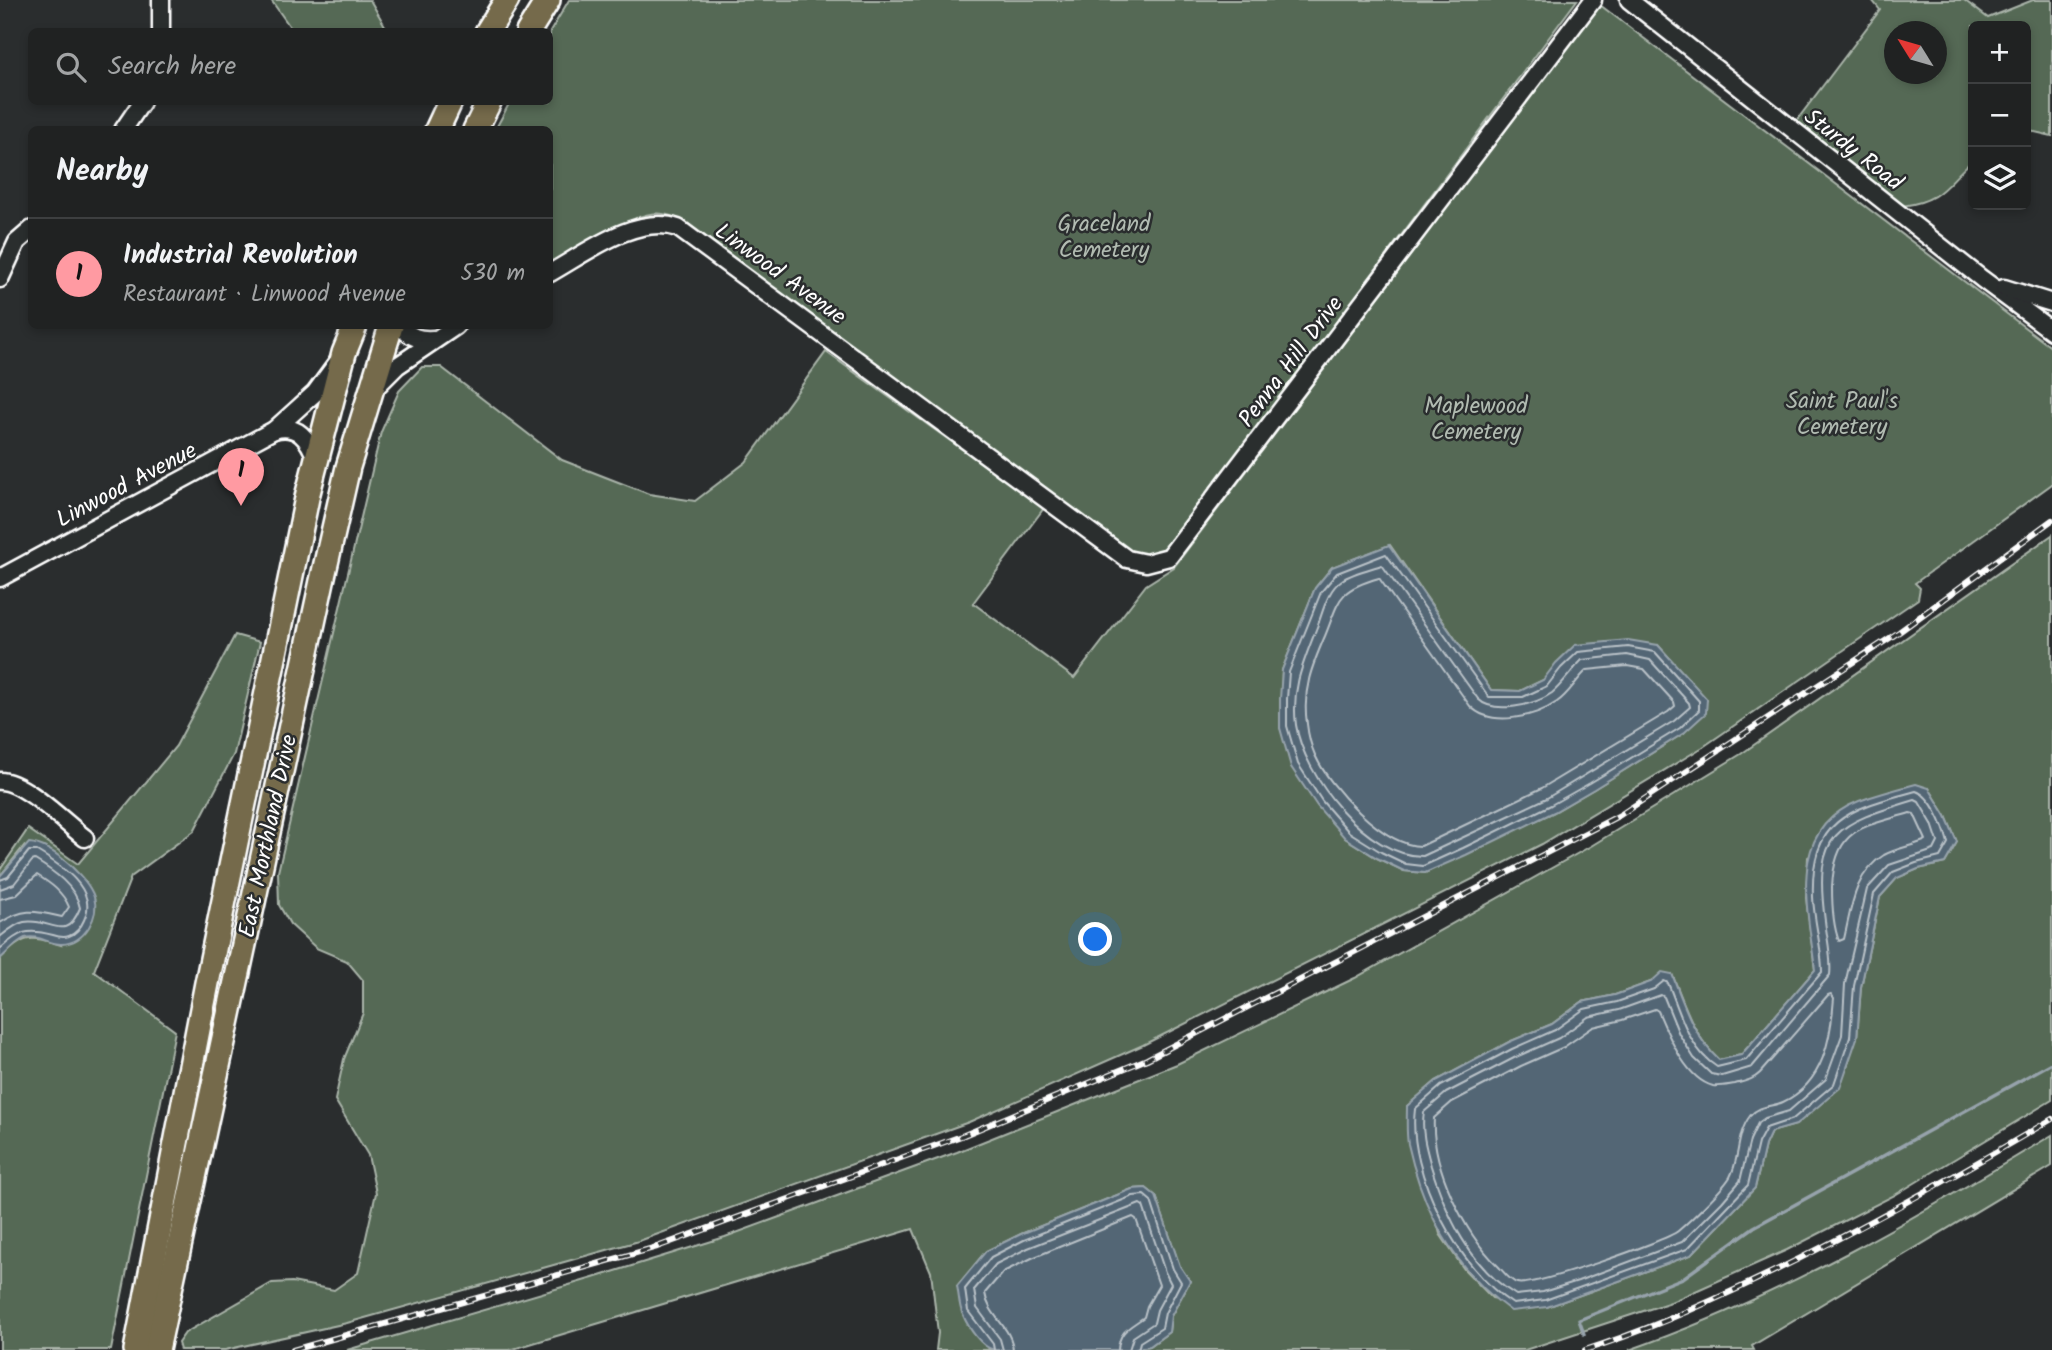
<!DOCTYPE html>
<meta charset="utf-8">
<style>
body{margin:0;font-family:Kalam,sans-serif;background:#2d2f2f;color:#f1f3f6}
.controls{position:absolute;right:21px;top:21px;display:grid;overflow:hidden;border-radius:10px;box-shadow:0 4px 10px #0003}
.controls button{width:63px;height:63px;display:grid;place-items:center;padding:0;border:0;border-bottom:2px solid #3d3f40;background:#202222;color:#f1f3f6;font:35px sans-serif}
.compass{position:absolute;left:1884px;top:21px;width:63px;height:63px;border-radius:50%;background:#202222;box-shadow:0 4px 10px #0003;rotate:307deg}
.you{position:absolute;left:1096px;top:940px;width:24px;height:24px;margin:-18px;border:5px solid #fff;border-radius:50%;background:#1a73e8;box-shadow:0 0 0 10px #1a73e833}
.badge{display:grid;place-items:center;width:46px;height:46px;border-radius:50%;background:#ff9aa2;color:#111;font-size:23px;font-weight:700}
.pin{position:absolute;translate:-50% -58px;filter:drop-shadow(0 2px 4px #0008)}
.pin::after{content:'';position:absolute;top:37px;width:24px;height:21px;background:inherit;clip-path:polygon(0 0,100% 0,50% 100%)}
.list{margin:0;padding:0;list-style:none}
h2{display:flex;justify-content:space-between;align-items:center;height:91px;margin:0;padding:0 28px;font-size:30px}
h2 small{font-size:23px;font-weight:400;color:#a2a4a5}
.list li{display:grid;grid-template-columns:46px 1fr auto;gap:21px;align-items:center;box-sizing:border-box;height:112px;padding:0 28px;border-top:2px solid #3d3f40}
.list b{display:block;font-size:26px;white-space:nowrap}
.list p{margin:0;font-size:23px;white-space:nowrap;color:#a2a4a5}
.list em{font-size:23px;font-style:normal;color:#a2a4a5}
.icon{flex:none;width:38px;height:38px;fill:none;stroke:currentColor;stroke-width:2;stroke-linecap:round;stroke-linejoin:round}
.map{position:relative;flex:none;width:2052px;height:1350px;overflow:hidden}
.search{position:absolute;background:#202222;box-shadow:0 4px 10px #0003;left:28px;top:28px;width:525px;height:77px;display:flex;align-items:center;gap:18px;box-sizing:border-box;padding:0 24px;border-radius:10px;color:#a2a4a5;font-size:26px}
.panel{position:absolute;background:#202222;box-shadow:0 4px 10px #0003;left:28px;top:126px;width:525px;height:203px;border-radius:10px}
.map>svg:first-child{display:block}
.green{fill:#546954;stroke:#aab4aa;stroke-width:2;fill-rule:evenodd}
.water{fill:#526675;stroke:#97a3ac;stroke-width:2}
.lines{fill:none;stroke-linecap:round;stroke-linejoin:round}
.shore{stroke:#bac2c8;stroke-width:2}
.stream{stroke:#97a3ac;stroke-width:3.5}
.minor-casing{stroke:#fff;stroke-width:21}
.highway-casing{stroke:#fff;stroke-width:28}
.minor{stroke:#2a2d2e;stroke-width:16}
.highway{stroke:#746b4b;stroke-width:23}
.rail-casing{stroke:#fff;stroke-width:6}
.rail{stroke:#2a2d2e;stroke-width:3.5;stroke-dasharray:10;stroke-linecap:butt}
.labels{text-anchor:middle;stroke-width:5;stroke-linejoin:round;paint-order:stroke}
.street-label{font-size:23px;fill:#fff;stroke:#2a2d2e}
.park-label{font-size:23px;fill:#b2bcb2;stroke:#2a2d2e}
</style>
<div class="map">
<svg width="2052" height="1350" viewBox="0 0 2052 1350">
<rect width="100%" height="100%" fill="#2a2d2e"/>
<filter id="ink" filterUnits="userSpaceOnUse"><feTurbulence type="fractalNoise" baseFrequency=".0143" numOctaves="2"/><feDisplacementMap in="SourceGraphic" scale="14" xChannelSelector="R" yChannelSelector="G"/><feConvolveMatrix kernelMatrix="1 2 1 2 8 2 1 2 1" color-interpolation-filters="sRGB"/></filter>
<g filter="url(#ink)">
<g class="green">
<path d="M271,0H370L388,31H293Z"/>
<path d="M569,0H1577L1172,542C1156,557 1143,557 1124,549L686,222C668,213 655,210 636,218L550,266V130H495L510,102H550V32Z"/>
<path d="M1872,0H1964L1988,18L2033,0H2052V136L2026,130V26H1973V160C1945,184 1943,201 1902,206L1794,124L1880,10ZM1895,32H1937V74H1895Z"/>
<path d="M1600,5L2052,348V484L1915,583L1920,588L1918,599L1703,747L1542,844L1143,1045L969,1122L639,1241L347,1323L225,1350H180L178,1343L185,1333L272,1283L292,1282L334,1290L358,1273L376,1193L368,1155L335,1100L344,1059L363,1013V980L347,961L316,948L290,924L279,905L278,872L381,432L399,391L422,367H441L562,460L649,494L695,501L746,462L826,352L1044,508L973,603L1074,678L1146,585L1174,567ZM1390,545L1491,690L1520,691L1543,680L1658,645L1707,700L1684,733L1594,789L1554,812L1425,873L1404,871L1377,858L1345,838L1280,728L1282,670L1315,588L1332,567Z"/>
<path d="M2052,535V1100L1895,1195L1787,1250L1671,1302L1525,1350H1130L1150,1346L1169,1332L1171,1316L1190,1281L1180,1267L1156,1196L1146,1188L1132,1189L1021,1234L986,1251L957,1286L989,1349L994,1350H936L938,1333L931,1272L913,1229L510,1350H347L593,1278L725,1237L957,1152L1177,1064L1355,978L1591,846L1741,754ZM1929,788L1946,816L1957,842L1945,863L1918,869L1897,878L1880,897L1861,987L1857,1038L1796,1125L1771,1132L1765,1145L1755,1188L1691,1255L1547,1307L1492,1298L1464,1269L1440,1234L1407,1106L1436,1081L1509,1042L1552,1024L1582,1002L1615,995L1672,974C1685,1005 1694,1037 1719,1060L1741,1055L1815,970L1806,898L1808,857Z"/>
<path d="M235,635L260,642L234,754L194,831L131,877L94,971L175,1031L111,1350H0V959C26,935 27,935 61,945L24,846L0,876V870L28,829L78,864L176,746Z"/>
<path d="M2052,1135V1166L1752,1346L1754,1350H1629C1779,1298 1917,1217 2052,1135Z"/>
</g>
<g class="water">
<path d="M1389,545L1491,690L1520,691L1543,680L1556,663L1575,645L1628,640L1658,645L1707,699L1706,713L1684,733L1594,789L1554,812L1466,855L1425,873L1404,871L1377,858L1345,838L1317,806L1291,767L1280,728V699L1282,670L1315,588L1332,567Z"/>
<path d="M1916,784L1929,788L1946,816L1957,842L1945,863L1918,869L1897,878L1880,897L1861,987L1857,1038L1840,1088L1796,1125L1771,1132L1765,1145L1755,1188L1691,1255L1547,1307L1511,1311C1455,1271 1423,1211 1408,1144C1406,1132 1407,1119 1407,1106L1436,1081L1509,1042L1552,1024L1582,1002L1615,995L1651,982L1662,972L1672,974C1684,1005 1694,1037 1719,1060L1741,1055L1815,970C1808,908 1785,830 1859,801C1878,794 1897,789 1916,784Z"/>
<path d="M29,843C44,844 60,856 71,866C80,875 90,885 94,897C100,916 85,943 62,944C50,945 38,934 25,938C16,942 8,952 0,959V876Z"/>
<path d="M1146,1188L1156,1196L1180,1266L1190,1281L1171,1316L1169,1332L1150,1346L1130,1350H994C981,1347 968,1327 963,1315C959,1307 959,1295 957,1286L986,1251L1021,1234L1132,1189Z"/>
</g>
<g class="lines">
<g class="shore">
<path d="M1386,554L1489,697H1523L1547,686L1561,668L1578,652L1628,647L1655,652L1699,701V710L1680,728L1590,783L1551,805L1463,848L1423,866L1406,864L1381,852L1349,832L1322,801L1298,764L1287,726V699L1289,672L1321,592L1337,573Z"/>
<path d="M1382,565L1478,699C1494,715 1535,705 1552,693C1561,686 1572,670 1582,660L1627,655L1650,660L1689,703L1690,707L1674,721L1547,798L1423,856C1367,857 1304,776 1296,725C1291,688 1304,661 1317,627C1323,612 1327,590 1342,580C1352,573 1370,569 1382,565Z"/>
<path d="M1379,578L1470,706C1491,728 1535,717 1557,702C1569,694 1576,680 1587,670L1627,666L1644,669L1674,702L1675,706L1668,712L1542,788L1421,846C1384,846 1329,787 1315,755C1311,746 1308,733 1307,724C1302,690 1312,666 1325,636C1340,599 1337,590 1379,578Z"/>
<path d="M1916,791C1932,796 1944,827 1948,843L1940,857L1916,863L1893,872L1874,894L1854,986L1850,1037L1834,1084L1793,1119L1766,1128L1758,1143L1748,1185L1687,1249L1545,1300L1513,1304C1459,1270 1407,1173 1415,1109L1441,1086L1512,1049L1555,1030L1584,1009L1617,1002L1654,989L1664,981L1668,983C1680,1012 1689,1050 1717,1067L1746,1060L1822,972C1822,947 1814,922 1813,897C1810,818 1850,809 1916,791Z"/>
<path d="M1915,800L1919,802L1932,824L1938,842L1934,850L1889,865L1867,889L1845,984L1842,1035L1826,1079L1789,1111L1765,1118L1758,1123L1750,1140L1740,1181L1722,1202L1682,1242L1578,1281L1543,1292L1516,1295C1470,1267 1446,1215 1431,1166C1426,1148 1421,1131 1424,1112L1446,1093L1516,1057L1559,1038L1588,1017L1619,1010L1661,995L1664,997L1679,1034L1694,1058L1711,1074L1722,1076L1752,1067L1830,975C1832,958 1827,938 1825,921C1813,831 1836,824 1915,800Z"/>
<path d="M1910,813L1914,814L1926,840C1913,846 1897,848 1884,855C1854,873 1851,910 1844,939L1839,941C1833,926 1832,904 1832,887C1835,828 1860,828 1910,813Z"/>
<path d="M0,880L8,877L29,851H37C60,865 99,889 84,920C81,927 77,933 69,936C64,938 59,937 53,935C27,928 20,931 0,949"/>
<path d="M0,889L14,884L32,861L35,860C53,871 76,886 80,908C65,945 51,917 24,922C15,924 6,932 0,937"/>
<path d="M0,899L16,895L37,875C50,883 63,892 69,907L62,917C35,911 25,907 0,923"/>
<path d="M1831,994L1834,998C1831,1038 1824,1083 1783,1102C1772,1107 1759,1105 1750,1116C1736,1134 1740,1159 1730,1177C1722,1190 1691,1220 1678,1231C1666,1241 1531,1288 1517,1283C1510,1281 1503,1271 1498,1266C1464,1233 1431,1166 1434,1118L1452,1102L1521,1066L1564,1047L1593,1027L1622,1020L1655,1009L1658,1011C1668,1034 1685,1079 1713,1086C1720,1087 1728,1085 1735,1084C1745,1081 1753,1080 1760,1073L1828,995Z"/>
<path d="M994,1350L993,1344L968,1311L965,1289L991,1257L1024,1240L1133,1196L1144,1195L1151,1201L1173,1269L1181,1282L1165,1313L1162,1328L1140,1342L1138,1350"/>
<path d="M1003,1350L1000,1339L977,1308L974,1290L996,1264L1028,1248L1140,1204L1143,1206L1165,1272L1171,1284L1157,1310L1154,1323L1133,1337L1129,1350"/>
<path d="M1013,1350C1012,1327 988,1316 985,1293L1003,1272L1032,1258L1133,1217L1136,1219L1159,1285L1147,1306L1144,1317C1131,1327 1119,1330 1118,1350"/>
</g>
<path class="stream" d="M1584,1334L1579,1320L1683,1278L1754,1227L2052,1063"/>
<defs>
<g id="minor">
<path d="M1629,0L1982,279L2052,331"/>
<path d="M161,32V0"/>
<path d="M123,130L142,102"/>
<path d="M550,273C586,253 636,214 678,228L1127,559L1146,563L1169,557L1593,0"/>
<path d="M0,279L17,242L32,229"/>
<path d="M2004,288L2052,303"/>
<path d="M400,326C410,337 418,340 433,339"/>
<path d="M375,388L397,366L456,326"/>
<path d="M274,430C297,423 309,439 316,459"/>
<path d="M0,578L274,430L315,393L337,363"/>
<path d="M0,781C24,781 65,823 85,838"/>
</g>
<g id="highway">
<path d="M487,32L507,0"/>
<path d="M528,32L548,0"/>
<path d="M437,130L450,102"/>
<path d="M475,130L489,102"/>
<path d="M136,1350L207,983L308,493L344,353L355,326"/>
<path d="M157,1350L322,581L348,467L391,326"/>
</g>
</defs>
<use href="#minor" class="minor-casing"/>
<use href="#highway" class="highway-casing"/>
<use href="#minor" class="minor"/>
<use href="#highway" class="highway"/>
<defs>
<g id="rail">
<path d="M293,1350L657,1247L964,1135L1147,1059L1620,815L1899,632L2052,520"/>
<path d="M1585,1350C1646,1331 1704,1305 1762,1277C1862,1229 1957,1175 2052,1119"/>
</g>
</defs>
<use href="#rail" class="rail-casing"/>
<use href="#rail" class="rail"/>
</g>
</g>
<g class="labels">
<g class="street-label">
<text transform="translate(1854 149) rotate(38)" y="8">Sturdy Road</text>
<text transform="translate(781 273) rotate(36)" y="8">Linwood Avenue</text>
<text transform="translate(1290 361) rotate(-53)" y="8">Penna Hill Drive</text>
<text transform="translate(126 484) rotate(-28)" y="8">Linwood Avenue</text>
<text transform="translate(267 836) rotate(-78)" y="8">East Morthland Drive</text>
</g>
<g class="park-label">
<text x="1104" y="231">Graceland<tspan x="1104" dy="26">Cemetery</tspan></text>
<text x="1842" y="408">Saint Paul's<tspan x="1842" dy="26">Cemetery</tspan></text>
<text x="1476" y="413">Maplewood<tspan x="1476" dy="26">Cemetery</tspan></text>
</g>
</g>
</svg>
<div class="controls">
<button>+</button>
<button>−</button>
<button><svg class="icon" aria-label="layers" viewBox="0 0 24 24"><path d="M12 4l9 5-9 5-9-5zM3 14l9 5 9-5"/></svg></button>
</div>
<svg class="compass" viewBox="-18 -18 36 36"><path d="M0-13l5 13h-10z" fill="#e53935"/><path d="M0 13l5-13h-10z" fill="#a2a4a5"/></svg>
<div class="you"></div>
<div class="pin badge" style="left:241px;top:506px">1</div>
<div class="search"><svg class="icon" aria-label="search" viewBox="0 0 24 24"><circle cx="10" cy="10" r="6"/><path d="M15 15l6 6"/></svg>Search here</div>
<section class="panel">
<h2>Nearby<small></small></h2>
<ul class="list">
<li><span class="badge">1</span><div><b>Industrial Revolution</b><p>Restaurant · Linwood Avenue</p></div><em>530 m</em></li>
</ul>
</section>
</div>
